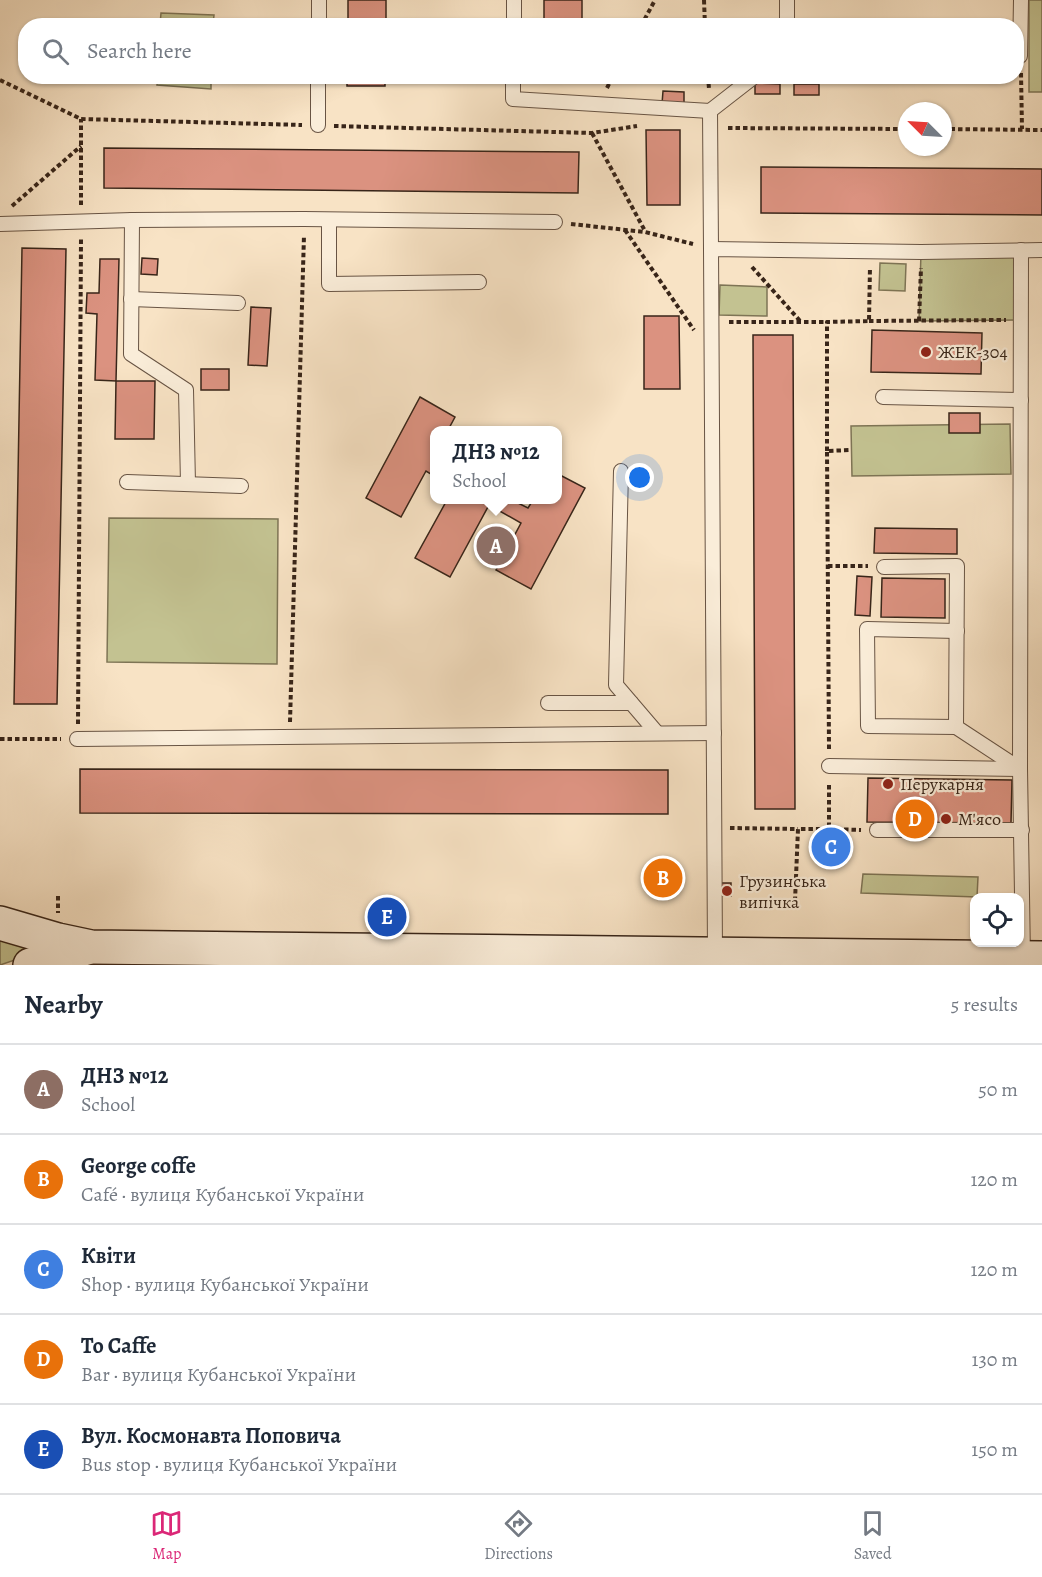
<!DOCTYPE html>
<meta charset="utf-8">
<style>
body{margin:0;font-family:Alegreya,serif;background:#f6f6f7;color:#1f2937}
.controls{position:absolute;right:18px;bottom:18px;display:grid;overflow:hidden;border-radius:12px;box-shadow:0 2px 4px #0004}
.controls button{width:54px;height:54px;display:grid;place-items:center;padding:0;border:0;border-bottom:2px solid #e0e1e3;background:#fff;color:#1f2937;font:30px sans-serif}
.compass{position:absolute;left:898px;top:102px;width:54px;height:54px;border-radius:50%;background:#fff;box-shadow:0 2px 4px #0004;rotate:294deg}
.you{position:absolute;left:640px;top:478px;width:21px;height:21px;margin:-15px;border:4px solid #fff;border-radius:50%;background:#1a73e8;box-shadow:0 0 0 9px #1a73e833}
.badge{display:grid;place-items:center;width:39px;height:39px;border-radius:50%;background:#db2777;color:#fff;font-size:20px;font-weight:700}
.pin{position:absolute;translate:-50% -50%;border:3px solid #fff;box-shadow:0 2px 6px #0006}
.popup{position:absolute;left:430px;top:426px;width:132px;height:78px;box-sizing:border-box;display:grid;place-content:center;border-radius:12px;background:#fff;filter:drop-shadow(0 2px 4px #0005);font-size:20px;white-space:nowrap;color:#747a83}
.popup b{font-size:22px;color:#1f2937}
.popup::after{content:'';position:absolute;left:50%;top:100%;margin-left:-12px;border:12px solid transparent;border-top-color:#fff}
.list{margin:0;padding:0;list-style:none}
h2{display:flex;justify-content:space-between;align-items:center;height:78px;margin:0;padding:0 24px;font-size:26px}
h2 small{font-size:20px;font-weight:400;color:#747a83}
.list li{display:grid;grid-template-columns:39px 1fr auto;gap:18px;align-items:center;box-sizing:border-box;height:90px;padding:0 24px;border-top:2px solid #e0e1e3}
.list b{display:block;font-size:22px;white-space:nowrap}
.list p{margin:0;font-size:20px;white-space:nowrap;color:#747a83}
.list em{font-size:20px;font-style:normal;color:#747a83}
.icon{flex:none;width:33px;height:33px;fill:none;stroke:currentColor;stroke-width:2;stroke-linecap:round;stroke-linejoin:round}
.map{position:relative;flex:none;width:1042px;height:965px;overflow:hidden}
.search{position:absolute;background:#fff;box-shadow:0 2px 4px #0004;left:18px;right:18px;top:18px;height:66px;display:flex;align-items:center;gap:15px;box-sizing:border-box;padding:0 21px;border-radius:24px;color:#747a83;font-size:22px}
.sheet{height:528px;background:#fff}
nav{display:flex;justify-content:space-around;align-items:center;box-sizing:border-box;height:84px;border-top:2px solid #e0e1e3;background:#fff;font-size:16px;color:#747a83}
nav a{display:grid;justify-items:center;gap:3px}
nav .on{color:#db2777}
.map>svg:first-child{display:block}
.green{fill:#c3c291;stroke:#7e7455;stroke-width:1.5}
.building{fill:#db9280;stroke:#382519;stroke-width:1.5}
.lines{fill:none;stroke-linecap:round;stroke-linejoin:round}
.lane-casing{stroke:#685444;stroke-width:16}
.secondary-casing{stroke:#382519;stroke-width:36}
.path{stroke:#382519;stroke-width:4;stroke-dasharray:4.5 3;stroke-linecap:butt}
.lane{stroke:#faedd9;stroke-width:14}
.secondary{stroke:#faedd9;stroke-width:33}
.poi-dot{fill:#8f2418;stroke:#faedd9;stroke-width:2}
.labels{text-anchor:middle;stroke-width:4.5;stroke-linejoin:round;paint-order:stroke}
.poi-label{font-size:18px;fill:#382519;stroke:#faedd9;text-anchor:start}
</style>
<div class="map">
<svg width="1042" height="965" viewBox="0 0 1042 965">
<rect width="100%" height="100%" fill="#f8e3c5"/>
<filter id="stains"><feTurbulence type="fractalNoise" baseFrequency=".00333" numOctaves="4"/><feColorMatrix values="0 0 0 0 .2 0 0 0 0 .09 0 0 0 0 .02 0 0 0 .5 -.17"/></filter>
<radialGradient id="worn" r=".72"><stop offset=".6" stop-color="#630" stop-opacity="0"/><stop offset="1" stop-color="#630" stop-opacity=".3"/></radialGradient>
<g class="green">
<rect x="1029" y="0" width="13" height="92"/>
<path d="M161,13L214,15L213,25H160Z"/>
<path d="M158,77H211V89L157,85Z"/>
<path d="M1021,250V320L919,321L921,252Z"/>
<path d="M880,263L906,264L905,291L879,290Z"/>
<path d="M720,285L767,287V316L719,315Z"/>
<path d="M1010,424L1011,474L852,476L851,426Z"/>
<path d="M109,518L278,519L277,664L107,662Z"/>
<path d="M863,874L978,877L977,897L861,893Z"/>
<path d="M0,934L47,949L0,965Z"/>
</g>
<g class="building">
<rect x="348" y="0" width="38" height="26"/>
<rect x="544" y="0" width="38" height="26"/>
<rect x="347" y="76" width="38" height="10"/>
<path d="M755,83L780,84V94H755Z"/>
<rect x="794" y="84" width="25" height="11"/>
<path d="M663,91L684,92V105L662,104Z"/>
<path d="M646,130H680V205H647Z"/>
<path d="M104,148L579,152L578,193L104,188Z"/>
<path d="M761,167L1042,169V215L761,213Z"/>
<path d="M22,248L66,249L57,704H14Z"/>
<path d="M142,258L158,259L157,275L141,274Z"/>
<path d="M100,259H119L116,381L95,380L97,314L86,313L87,293H99Z"/>
<path d="M251,307L271,308L267,366L248,365Z"/>
<path d="M644,316H679L680,389H644Z"/>
<path d="M872,330L982,333L981,374L871,372Z"/>
<path d="M753,335H793L795,809H755Z"/>
<rect x="201" y="369" width="28" height="21"/>
<path d="M116,381H155L154,439H115Z"/>
<path d="M420,397L455,417L448,430H434V476L426,471L401,517L366,498Z"/>
<rect x="949" y="413" width="31" height="20"/>
<path d="M558,474L585,488L531,589L496,570L521,523L489,505L450,577L415,558L447,500H512L528,508L533,500H558Z"/>
<path d="M875,528L957,529V554L874,553Z"/>
<path d="M857,576L872,577L870,616L855,615Z"/>
<path d="M882,578L945,579V618L881,617Z"/>
<path d="M80,769L668,770V814L80,813Z"/>
<path d="M868,778L1012,780L1011,823L867,822Z"/>
<path d="M820,839H842V856L820,855Z"/>
<path d="M653,868L674,870L673,887L652,885Z"/>
<rect x="719" y="883" width="12" height="13"/>
</g>
<g class="lines">
<defs>
<g id="lane">
<path d="M787,0V26"/>
<path d="M319,26V0"/>
<path d="M514,26V0"/>
<path d="M1016,56H1020L1021,0"/>
<path d="M513,76V99L710,111"/>
<path d="M318,125V76"/>
<path d="M132,220L131,354L186,390L188,484"/>
<path d="M329,220V284L479,282"/>
<path d="M0,224L132,220L304,219L555,222"/>
<path d="M711,249L710,111L755,76"/>
<path d="M1021,250L1020,769L1023,958"/>
<path d="M131,299L238,303"/>
<path d="M883,397L1021,400"/>
<path d="M621,471L616,685L657,733"/>
<path d="M127,482L241,486"/>
<path d="M884,567L957,566L956,727L1020,769"/>
<path d="M548,703H631"/>
<path d="M956,727L868,726L867,629L957,631"/>
<path d="M77,739L714,733"/>
<path d="M829,766L1020,769"/>
<path d="M877,830H1022"/>
<path d="M715,954L711,249L921,252L1042,250"/>
</g>
<g id="secondary">
<path d="M0,923L58,940L91,947L1042,958"/>
<path d="M30,965L87,948"/>
</g>
</defs>
<use href="#lane" class="lane-casing"/>
<use href="#secondary" class="secondary-casing"/>
<g class="path">
<path d="M704,0L705,26"/>
<path d="M641,26L655,0"/>
<path d="M1021,73L1022,129"/>
<path d="M708,76L709,89"/>
<path d="M0,80L81,119L302,125"/>
<path d="M607,88L613,76"/>
<path d="M334,126L592,133L637,126"/>
<path d="M728,128L907,129"/>
<path d="M943,129L1042,130"/>
<path d="M592,133L645,231"/>
<path d="M81,205V119"/>
<path d="M12,206L81,146"/>
<path d="M571,224L645,232L693,244"/>
<path d="M625,230L694,330"/>
<path d="M752,267L801,322"/>
<path d="M869,321L1006,320"/>
<path d="M919,321L921,268"/>
<path d="M729,322H827"/>
<path d="M827,451V322L869,321L870,267"/>
<path d="M828,566H868"/>
<path d="M290,722L304,235"/>
<path d="M78,724L81,239"/>
<path d="M0,739H61"/>
<path d="M829,749L827,451L851,450"/>
<path d="M730,828L798,829"/>
<path d="M829,829L861,830"/>
<path d="M58,896V913"/>
<path d="M795,901L798,829H829V783"/>
</g>
<use href="#lane" class="lane"/>
<use href="#secondary" class="secondary"/>
</g>
<g class="poi-dot">
<circle cx="926" cy="352" r="6"/>
<circle cx="888" cy="784" r="6"/>
<circle cx="946" cy="819" r="6"/>
<circle cx="727" cy="891" r="6"/>
</g>
<g class="labels">
<g class="poi-label">
<text x="938" y="358">ЖЕК-304</text>
<text x="900" y="790">Перукарня</text>
<text x="958" y="825">М'ясо</text>
<text x="739" y="887">Грузинська<tspan x="739" dy="21">випічка</tspan></text>
</g>
</g>
<rect width="100%" height="100%" filter="url(#stains)"/>
<rect width="100%" height="100%" fill="url(#worn)"/>
</svg>
<div class="controls">
<button><svg class="icon" aria-label="locate" viewBox="0 0 24 24"><circle cx="12" cy="12" r="6"/><path d="M12 2v4M12 18v4M2 12h4M18 12h4"/></svg></button>
</div>
<svg class="compass" viewBox="-18 -18 36 36"><path d="M0-13l5 13h-10z" fill="#e53935"/><path d="M0 13l5-13h-10z" fill="#747a83"/></svg>
<div class="you"></div>
<div class="pin badge" style="left:496px;top:546px;background:#8d6e63">A</div>
<div class="popup"><b>ДНЗ №12</b>School</div>
<div class="pin badge" style="left:663px;top:878px;background:#e8710a">B</div>
<div class="pin badge" style="left:831px;top:847px;background:#3f7fe0">C</div>
<div class="pin badge" style="left:915px;top:819px;background:#e8710a">D</div>
<div class="pin badge" style="left:387px;top:917px;background:#1a4fb4">E</div>
<div class="search"><svg class="icon" aria-label="search" viewBox="0 0 24 24"><circle cx="10" cy="10" r="6"/><path d="M15 15l6 6"/></svg>Search here</div>
</div>
<section class="sheet">
<h2>Nearby<small>5 results</small></h2>
<ul class="list">
<li><span class="badge" style="background:#8d6e63">A</span><div><b>ДНЗ №12</b><p>School</p></div><em>50 m</em></li>
<li><span class="badge" style="background:#e8710a">B</span><div><b>George coffe</b><p>Café · вулиця Кубанської України</p></div><em>120 m</em></li>
<li><span class="badge" style="background:#3f7fe0">C</span><div><b>Квіти</b><p>Shop · вулиця Кубанської України</p></div><em>120 m</em></li>
<li><span class="badge" style="background:#e8710a">D</span><div><b>To Caffe</b><p>Bar · вулиця Кубанської України</p></div><em>130 m</em></li>
<li><span class="badge" style="background:#1a4fb4">E</span><div><b>Вул. Космонавта Поповича</b><p>Bus stop · вулиця Кубанської України</p></div><em>150 m</em></li>
</ul>
</section>
<nav>
<a class="on"><svg class="icon" aria-label="map" viewBox="0 0 24 24"><path d="M3 6l6-2 6 2 6-2v14l-6 2-6-2-6 2zM9 4v14M15 6v14"/></svg>Map</a>
<a><svg class="icon" aria-label="directions" viewBox="0 0 24 24"><path d="M12 3l9 9-9 9-9-9zM9 14v-3h6M13 9l2 2-2 2"/></svg>Directions</a>
<a><svg class="icon" aria-label="saved" viewBox="0 0 24 24"><path d="M7 4h10v16l-5-4-5 4z"/></svg>Saved</a>
</nav>
